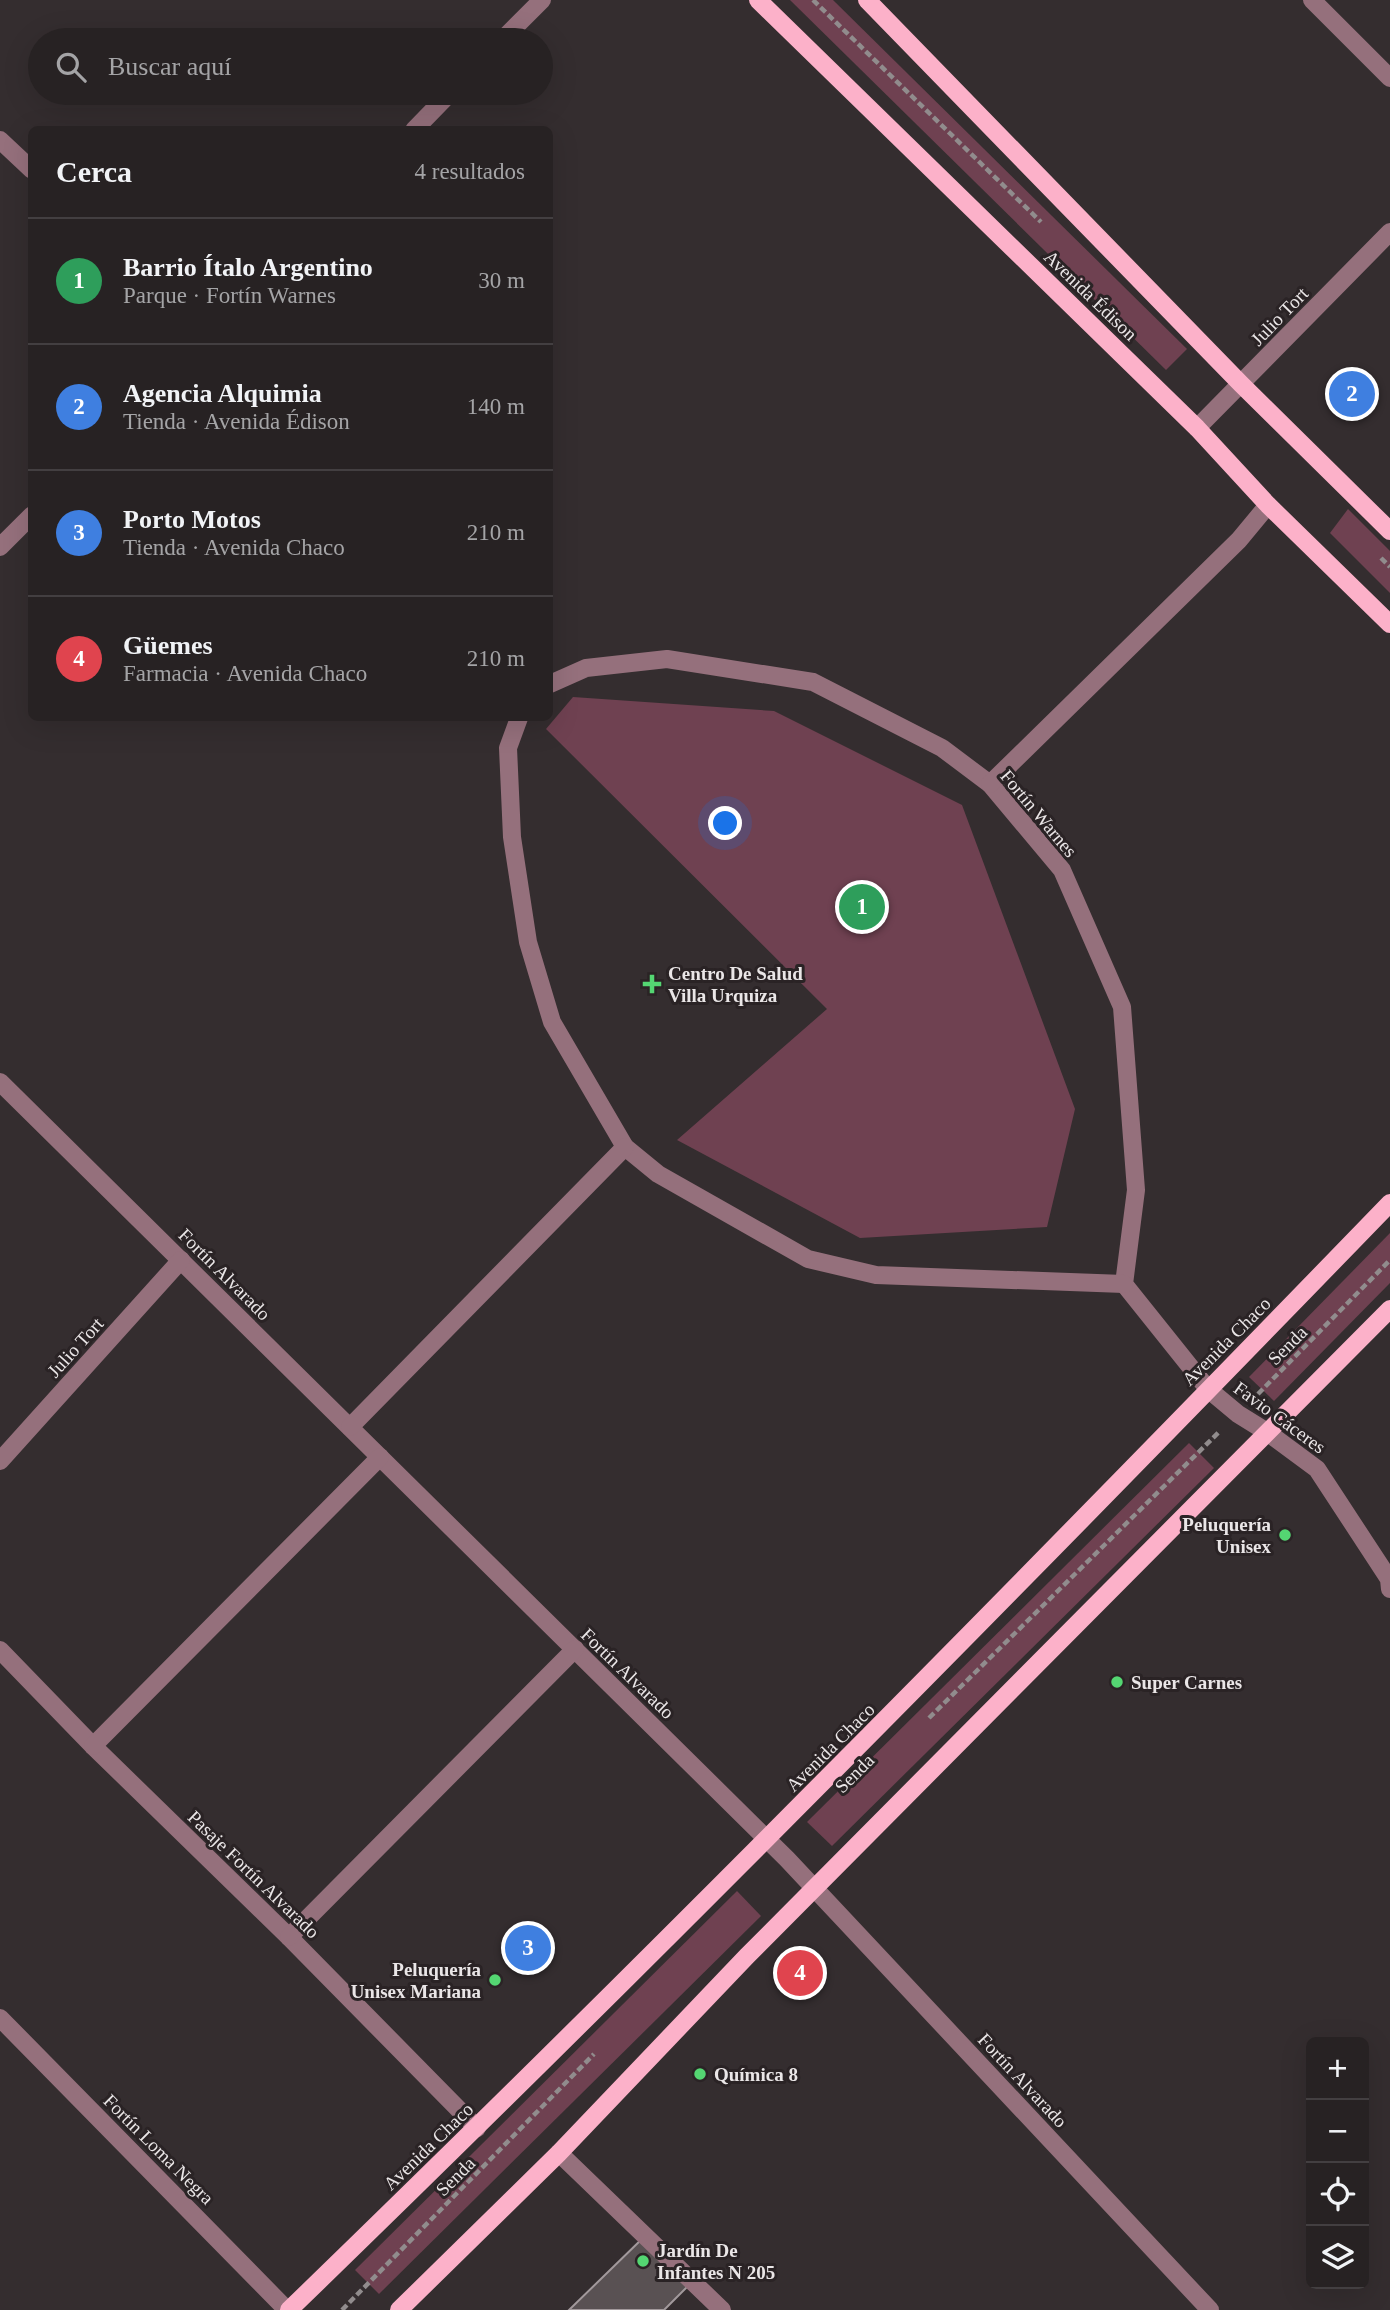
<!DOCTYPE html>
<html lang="es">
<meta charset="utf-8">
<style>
body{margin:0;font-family:Georgia,serif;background:#332f30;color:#f1f3f6}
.controls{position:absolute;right:21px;bottom:21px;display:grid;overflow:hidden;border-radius:10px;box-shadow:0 7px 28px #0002}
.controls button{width:63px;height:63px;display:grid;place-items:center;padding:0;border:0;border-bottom:2px solid #433f41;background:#272223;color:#f1f3f6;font:35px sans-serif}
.you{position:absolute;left:726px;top:824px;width:24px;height:24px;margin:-18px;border:5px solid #fff;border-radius:50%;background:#1a73e8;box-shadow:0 0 0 10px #1a73e833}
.badge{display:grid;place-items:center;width:46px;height:46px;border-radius:50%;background:#54d672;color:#fff;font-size:23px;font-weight:700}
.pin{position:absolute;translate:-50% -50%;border:4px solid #fff;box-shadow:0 2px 7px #0006}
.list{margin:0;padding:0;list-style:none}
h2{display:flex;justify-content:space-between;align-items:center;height:91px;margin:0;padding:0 28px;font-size:30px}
h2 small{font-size:23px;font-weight:400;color:#a4a4a6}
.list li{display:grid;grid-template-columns:46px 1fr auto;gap:21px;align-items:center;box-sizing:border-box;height:126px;padding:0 28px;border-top:2px solid #433f41}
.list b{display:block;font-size:26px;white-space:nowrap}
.list p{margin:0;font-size:23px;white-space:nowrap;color:#a4a4a6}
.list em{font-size:23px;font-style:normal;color:#a4a4a6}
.icon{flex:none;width:38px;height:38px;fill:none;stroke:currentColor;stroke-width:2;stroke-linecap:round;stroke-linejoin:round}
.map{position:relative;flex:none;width:1390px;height:2310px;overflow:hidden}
.search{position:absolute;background:#272223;box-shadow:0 7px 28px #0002;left:28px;top:28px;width:525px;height:77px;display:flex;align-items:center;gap:18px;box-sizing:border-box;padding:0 24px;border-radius:38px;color:#a4a4a6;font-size:26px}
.panel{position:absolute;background:#272223;box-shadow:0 7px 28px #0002;left:28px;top:126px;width:525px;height:595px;border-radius:10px}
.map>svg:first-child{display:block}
.green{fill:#6f4151}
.building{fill:#595153;stroke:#a2999c;stroke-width:2}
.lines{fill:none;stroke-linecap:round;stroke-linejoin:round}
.path{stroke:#918c8d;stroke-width:4.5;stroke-dasharray:7 3.5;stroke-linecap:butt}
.minor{stroke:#95707c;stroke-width:18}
.major{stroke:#fcb1c9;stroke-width:18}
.poi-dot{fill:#54d672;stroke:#2a2325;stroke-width:2.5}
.labels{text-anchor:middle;stroke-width:6;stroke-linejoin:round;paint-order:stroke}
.street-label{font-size:19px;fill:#eae6e7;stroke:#2a2325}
.poi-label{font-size:19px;font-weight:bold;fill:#eae6e7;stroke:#2a2325;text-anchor:start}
</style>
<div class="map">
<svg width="1390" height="2310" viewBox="0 0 1390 2310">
<rect width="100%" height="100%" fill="#342d2f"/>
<g class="green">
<path d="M790,0H833L1187,349L1166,370Z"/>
<path d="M1348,509L1390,551V593L1330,533Z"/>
<path d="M573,697L774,711L962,805L1075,1109L1047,1227L860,1238L677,1140L827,1009L546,729Z"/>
<path d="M1390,1233V1283L1274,1401L1249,1377Z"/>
<path d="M1189,1443L1214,1468L832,1846L807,1822Z"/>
<path d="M737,1891L761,1916L379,2294L355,2270Z"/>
</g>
<path class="building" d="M644,2237L690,2284L664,2310H569Z"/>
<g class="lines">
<g class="path">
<path d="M813,0L1041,222"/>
<path d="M1381,558L1390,567"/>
<path d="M1258,1394L1390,1260"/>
<path d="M929,1718L1219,1432"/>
<path d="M342,2310L594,2054"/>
</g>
<g class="minor">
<path d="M1312,0L1390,78"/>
<path d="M502,40L542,0"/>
<path d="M414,130L450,93"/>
<path d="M0,140L32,170"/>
<path d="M1197,428L1390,232"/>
<path d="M0,547L32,515"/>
<path d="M550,684L586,668L667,659L813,682L942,748L990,784L1062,870L1122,1007L1136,1190L1124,1284L1208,1389L1238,1414L1267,1432L1317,1469L1389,1579L1390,1589"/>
<path d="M519,718L508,748L512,837L528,942L552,1022L625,1147L658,1174L808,1259L876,1275L1124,1284"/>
<path d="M990,784L1239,540L1268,505"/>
<path d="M0,1082L787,1859L1210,2310"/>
<path d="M350,1427L625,1147"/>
<path d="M0,1461L181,1260"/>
<path d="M0,1650L93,1746L289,1937L477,2128"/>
<path d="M93,1746L380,1457"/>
<path d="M289,1937L575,1649"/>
<path d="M0,2018L287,2310"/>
<path d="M559,2153L722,2310"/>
</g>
<g class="major">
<path d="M758,0L1197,428L1268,505L1390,624"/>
<path d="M867,0L1241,384L1390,531"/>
<path d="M289,2310C663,1948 1028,1577 1390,1203"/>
<path d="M399,2310L559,2153L747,1956L1390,1309"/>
</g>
</g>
<g class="poi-dot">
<path d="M648.5 973.5h7v7h7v7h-7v7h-7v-7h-7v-7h7z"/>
<circle cx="1285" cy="1535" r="7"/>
<circle cx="1117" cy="1682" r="7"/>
<circle cx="495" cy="1980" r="7"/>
<circle cx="700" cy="2074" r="7"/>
<circle cx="643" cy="2261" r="7"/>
</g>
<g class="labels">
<g class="street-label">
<text transform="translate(1091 295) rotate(44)" y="7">Avenida Édison</text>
<text transform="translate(1279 316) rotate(-46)" y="7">Julio Tort</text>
<text transform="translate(1039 813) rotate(50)" y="7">Fortín Warnes</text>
<text transform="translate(225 1274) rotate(45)" y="7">Fortín Alvarado</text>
<text transform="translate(1226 1341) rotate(-45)" y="7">Avenida Chaco</text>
<text transform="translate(1287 1345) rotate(-45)" y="7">Senda</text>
<text transform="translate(75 1347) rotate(-48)" y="7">Julio Tort</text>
<text transform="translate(1280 1417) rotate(36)" y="7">Favio Cáceres</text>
<text transform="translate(628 1673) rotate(44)" y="7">Fortín Alvarado</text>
<text transform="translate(830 1747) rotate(-45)" y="7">Avenida Chaco</text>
<text transform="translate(854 1773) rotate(-45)" y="7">Senda</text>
<text transform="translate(254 1874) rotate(44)" y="7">Pasaje Fortín Alvarado</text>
<text transform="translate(1023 2080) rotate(47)" y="7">Fortín Alvarado</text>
<text transform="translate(428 2146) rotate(-44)" y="7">Avenida Chaco</text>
<text transform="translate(159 2149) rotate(45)" y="7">Fortín Loma Negra</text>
<text transform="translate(455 2176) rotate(-45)" y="7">Senda</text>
</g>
<g class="poi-label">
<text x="668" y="980">Centro De Salud<tspan x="668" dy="22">Villa Urquiza</tspan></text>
<text x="1271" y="1531" text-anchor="end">Peluquería<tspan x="1271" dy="22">Unisex</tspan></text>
<text x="1131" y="1689">Super Carnes</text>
<text x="481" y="1976" text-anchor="end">Peluquería<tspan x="481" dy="22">Unisex Mariana</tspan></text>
<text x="714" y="2081">Química 8</text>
<text x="657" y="2257">Jardín De<tspan x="657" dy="22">Infantes N 205</tspan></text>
</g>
</g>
</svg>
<div class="controls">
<button>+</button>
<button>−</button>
<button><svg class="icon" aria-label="locate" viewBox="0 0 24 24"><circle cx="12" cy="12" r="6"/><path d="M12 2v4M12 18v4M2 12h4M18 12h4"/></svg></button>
<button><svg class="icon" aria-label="layers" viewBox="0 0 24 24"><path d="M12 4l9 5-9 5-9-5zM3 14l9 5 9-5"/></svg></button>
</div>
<div class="you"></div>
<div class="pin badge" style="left:862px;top:907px;background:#2e9e5b">1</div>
<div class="pin badge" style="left:1352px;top:394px;background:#3f7fe0">2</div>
<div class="pin badge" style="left:528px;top:1948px;background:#3f7fe0">3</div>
<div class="pin badge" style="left:800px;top:1973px;background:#e0444e">4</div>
<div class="search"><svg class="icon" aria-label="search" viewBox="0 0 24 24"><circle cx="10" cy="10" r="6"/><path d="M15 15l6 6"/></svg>Buscar aquí</div>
<section class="panel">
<h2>Cerca<small>4 resultados</small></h2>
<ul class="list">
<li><span class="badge" style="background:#2e9e5b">1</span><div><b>Barrio Ítalo Argentino</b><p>Parque · Fortín Warnes</p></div><em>30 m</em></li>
<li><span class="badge" style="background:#3f7fe0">2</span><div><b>Agencia Alquimia</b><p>Tienda · Avenida Édison</p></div><em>140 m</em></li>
<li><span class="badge" style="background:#3f7fe0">3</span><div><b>Porto Motos</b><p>Tienda · Avenida Chaco</p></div><em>210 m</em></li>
<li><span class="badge" style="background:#e0444e">4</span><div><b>Güemes</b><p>Farmacia · Avenida Chaco</p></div><em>210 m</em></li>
</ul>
</section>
</div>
